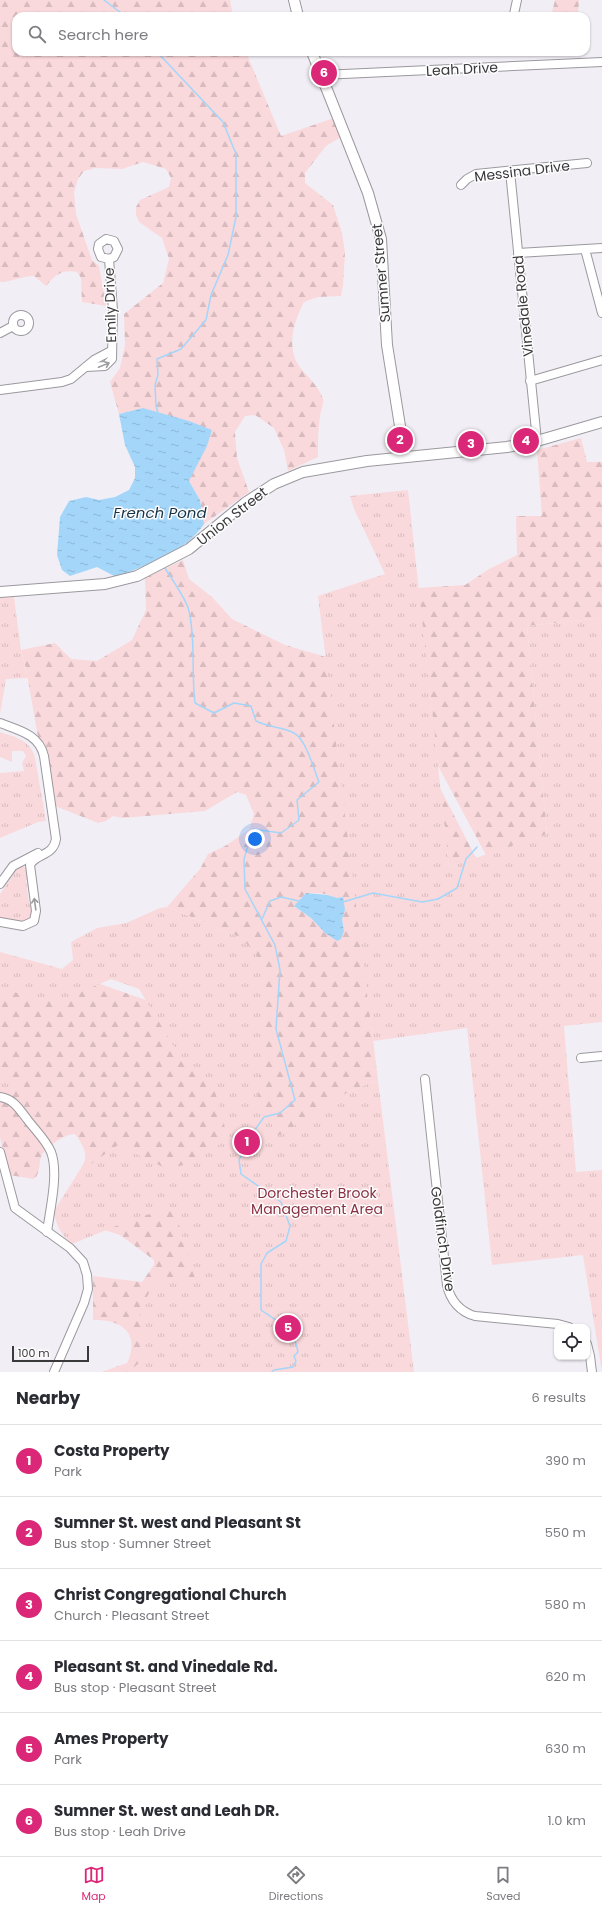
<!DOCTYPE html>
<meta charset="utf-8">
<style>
body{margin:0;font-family:Poppins,sans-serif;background:#f2f2f3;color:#2b2b33}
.controls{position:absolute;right:12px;bottom:12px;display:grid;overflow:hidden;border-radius:8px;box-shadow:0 1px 3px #0004}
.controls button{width:36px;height:36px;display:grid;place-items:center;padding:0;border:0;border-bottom:1px solid #e1e1e2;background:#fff;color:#2b2b33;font:20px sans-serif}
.scale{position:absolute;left:12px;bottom:10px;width:77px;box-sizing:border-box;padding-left:4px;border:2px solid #3a393c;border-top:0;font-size:11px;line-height:14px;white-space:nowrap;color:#3a393c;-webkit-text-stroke:3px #fefdfe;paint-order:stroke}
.you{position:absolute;left:255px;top:839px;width:14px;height:14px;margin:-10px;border:3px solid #fff;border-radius:50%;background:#1a73e8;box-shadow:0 0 0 6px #1a73e833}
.badge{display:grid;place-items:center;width:26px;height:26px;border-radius:50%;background:#db2777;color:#fff;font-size:13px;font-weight:700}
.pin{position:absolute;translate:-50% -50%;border:2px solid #fff;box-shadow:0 1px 4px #0006}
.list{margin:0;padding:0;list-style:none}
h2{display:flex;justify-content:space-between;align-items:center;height:52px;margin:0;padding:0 16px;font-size:17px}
h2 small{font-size:13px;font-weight:400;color:#7c7c81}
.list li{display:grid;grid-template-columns:26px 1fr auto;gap:12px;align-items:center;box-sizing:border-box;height:72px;padding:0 16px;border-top:1px solid #e1e1e2}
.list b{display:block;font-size:15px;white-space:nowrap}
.list p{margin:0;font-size:13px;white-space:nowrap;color:#7c7c81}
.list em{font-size:13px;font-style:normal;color:#7c7c81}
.icon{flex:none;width:22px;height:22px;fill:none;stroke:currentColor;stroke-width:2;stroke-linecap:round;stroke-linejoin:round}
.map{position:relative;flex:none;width:602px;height:1372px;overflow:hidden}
.search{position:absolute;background:#fff;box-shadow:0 1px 3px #0004;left:12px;right:12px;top:12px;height:44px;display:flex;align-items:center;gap:10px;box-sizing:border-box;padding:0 14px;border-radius:12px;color:#7c7c81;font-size:15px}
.sheet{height:484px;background:#fff}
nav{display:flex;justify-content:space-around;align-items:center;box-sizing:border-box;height:56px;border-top:1px solid #e1e1e2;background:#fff;font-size:11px;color:#7c7c81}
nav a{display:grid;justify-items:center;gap:2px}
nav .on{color:#db2777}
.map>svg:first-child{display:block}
.forest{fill:url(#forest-firs);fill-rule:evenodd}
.park{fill:url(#park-tufts)}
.water{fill:url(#water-ripples)}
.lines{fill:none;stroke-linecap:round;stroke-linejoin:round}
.stream{stroke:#a4d6fa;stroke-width:1.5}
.minor-casing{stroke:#9b989e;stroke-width:10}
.major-casing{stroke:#9b989e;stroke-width:12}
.minor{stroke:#fff;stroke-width:8}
.major{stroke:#fff;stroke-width:10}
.oneway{stroke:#9c9c9e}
.labels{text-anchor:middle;stroke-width:3;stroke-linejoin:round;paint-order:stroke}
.street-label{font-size:14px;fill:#3a393c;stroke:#fefdfe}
.park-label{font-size:14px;fill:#893143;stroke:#fefdfe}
.water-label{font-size:15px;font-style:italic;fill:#163245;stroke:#fefdfe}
</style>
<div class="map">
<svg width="602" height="1372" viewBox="0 0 602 1372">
<defs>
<pattern id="forest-firs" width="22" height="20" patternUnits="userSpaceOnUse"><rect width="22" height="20" fill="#fad9dc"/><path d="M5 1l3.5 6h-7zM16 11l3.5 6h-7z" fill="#d7bbbe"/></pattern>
<pattern id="park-tufts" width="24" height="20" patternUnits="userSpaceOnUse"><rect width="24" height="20" fill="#fad9dc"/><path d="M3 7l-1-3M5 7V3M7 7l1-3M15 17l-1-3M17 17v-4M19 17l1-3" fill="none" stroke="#d7bbbe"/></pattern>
<pattern id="water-ripples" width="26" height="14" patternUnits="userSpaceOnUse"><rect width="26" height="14" fill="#a4d6fa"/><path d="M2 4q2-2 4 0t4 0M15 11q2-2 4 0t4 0" fill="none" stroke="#8eb8d7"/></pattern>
</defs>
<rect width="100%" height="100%" fill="#f1eff5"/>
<g class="forest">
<path d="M0,0H230L233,16H16V52H246L281,136L334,118L341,137L326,146L305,173V183L333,205L342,233L345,253L343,285L341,296L318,297L304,302C294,321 286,346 299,366C307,377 319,386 323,399C324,402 322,407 321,411C318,426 318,441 318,457L288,471L284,450L274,428L255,415L245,416L235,432L237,458L249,492L204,524L200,500L189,481L198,460L143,408L119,414L110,382L120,368L125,345L124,314L163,283L169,259L162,238L139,222L136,215V207L140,200L169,187L171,178L166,169L143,162L122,169L95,168L84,171L78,179L74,193L76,214L92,260L99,266L106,306L82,302L81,278L77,272C62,269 55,275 46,286L34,276C22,276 12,282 0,282Z"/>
<path d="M555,0H579L578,16H551Z"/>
<path d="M581,438L587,462H602V618L527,626L547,834L486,855L438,766L418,588L465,585L489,569L517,555L516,516H542L537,450Z"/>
<path d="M183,560L189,579L212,597L232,619L285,645L326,657L378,1080L348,1092L371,1372H102L127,1363C141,1333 121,1319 93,1320V1276L142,1282L154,1265V1260L120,1235L104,1230L71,1189C78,1163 97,1163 75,1134C66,1133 45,1148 42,1155C38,1163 41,1173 34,1179L9,1175L0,1137V955L55,968L262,1041L242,938L167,907L200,869L208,854L225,846L249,830L254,814L246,795L237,792L205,811L123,818L113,816L106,821L98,823L55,806L42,743L38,737L26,669L21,650L55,643L71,659L97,661L132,640L146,610L145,578ZM306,893C326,894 332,891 345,910L342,919L344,931L325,933L311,918L294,906Z"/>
<path d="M440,788L476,858L449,867Z"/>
</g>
<g class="park">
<path d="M408,490L449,867L547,834L527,626L602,618V1022L564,1026L576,1172L602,1170V1372L583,1255L492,1265L467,1028L373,1041L318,596L385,574L354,509L350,496Z"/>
<path d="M14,597L21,650L28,678L6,679L0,714V598Z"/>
<path d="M0,732C15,737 31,740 35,758L46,821L38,822L0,838V773L24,771L22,763L26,756L23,751H12V762L0,757Z"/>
<path d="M20,866L27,868L28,880H26L29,904L34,907V914L27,924L0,920V894L13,875L14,868Z"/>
<path d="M167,907L242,938L267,968L258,1097L278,1136L348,1092L378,1080L414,1372H128L139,1363L145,1327L139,1314L156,1278L196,1282L174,1208L138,1217L72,1244C62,1236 55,1224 54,1211L78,1173L118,1145L167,1169L188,1164L228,1139L212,1080L185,1065L139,989L111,979L58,1002L4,990L0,999V952L62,969L73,960L71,942L97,928L126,923L160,908Z"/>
<path d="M0,1070L14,1078L3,1095H0Z"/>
</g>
<g class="water">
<path d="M143,408L189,421L212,430L207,446L189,481L200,500L204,524C186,552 147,565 116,577L97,567L70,576L62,570L57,555L60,517L69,501L86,497L99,500L115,497L129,490L135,478V467L125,445L119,414Z"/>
<path d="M306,893L328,895L337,898L343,897L345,910L342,919L344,931L341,939L337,941L325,933L311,918L294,906Z"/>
</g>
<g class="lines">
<g class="stream">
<path d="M104,0L125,16"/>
<path d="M157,52L223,122L236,154V217L228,255L211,295L206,320L181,349L157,359L158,375L155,385L156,406L158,413"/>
<path d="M165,568C171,578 187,600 189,611C196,642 191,672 195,703L214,713L234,703L251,706L256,721C268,727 283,727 294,733C306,739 314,770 319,782L297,800L299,820L281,833L253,829L244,859L245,889L275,945L280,970L276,1029L295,1100L280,1113L264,1117L250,1137L239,1160L241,1174L281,1202L290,1226L286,1241L267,1253L261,1264V1310C277,1321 295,1330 298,1352L294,1356L296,1361L293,1367L274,1370L272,1372"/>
<path d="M343,902L373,893L422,902L438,899L457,888L466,859L477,847"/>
<path d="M262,919L270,901L281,897L299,901"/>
</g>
<defs>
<g id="minor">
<path d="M514,14L517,0"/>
<path d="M322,75L602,62"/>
<path d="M510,171L537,441"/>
<path d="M461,185L467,179L476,174L587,163"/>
<path d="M585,249L602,313"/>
<path d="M518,253L602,248"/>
<circle cx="21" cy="323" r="8"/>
<path d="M0,333L13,326"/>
<path d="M86,367L105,366L112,359L113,310L109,259L101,257L98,249L99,244L106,239L114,241L118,249L114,257L109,259"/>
<path d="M530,381L602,360"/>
<path d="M0,390L62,382L71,379L94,360L111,351"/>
<path d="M0,723C18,730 39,734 44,756L56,839C53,857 36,853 30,865L36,911L34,921L23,926L0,922"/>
<path d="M0,884L13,866L38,853"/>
<path d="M581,1058L602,1056"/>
<path d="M425,1079L447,1285C450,1300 460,1312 475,1316L558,1324L569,1327"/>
<path d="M0,1097C14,1099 19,1109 27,1119C35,1130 46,1140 51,1152C59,1173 50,1209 47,1232"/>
<path d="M0,1152L15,1208L70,1248L83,1262L87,1275L88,1289L84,1303L54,1372"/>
<path d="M587,1344L590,1356L592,1372"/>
</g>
<g id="major">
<path d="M294,0L298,16"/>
<path d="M312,52L368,193L381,239L387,345L405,457"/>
<path d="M0,592L105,584L137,576L189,549L245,503L274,484L303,472L367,461L507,447L537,441L602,422"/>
</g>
</defs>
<use href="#minor" class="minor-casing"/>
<use href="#major" class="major-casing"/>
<use href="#minor" class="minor"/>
<use href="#major" class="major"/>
</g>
<defs><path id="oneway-shaft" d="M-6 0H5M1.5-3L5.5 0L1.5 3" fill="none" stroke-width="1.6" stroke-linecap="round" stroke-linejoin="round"/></defs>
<g class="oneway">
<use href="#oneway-shaft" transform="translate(104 365) rotate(-22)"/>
<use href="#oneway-shaft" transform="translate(35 904) rotate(-98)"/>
</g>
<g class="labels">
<g class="street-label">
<text transform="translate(462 69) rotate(-3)" y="5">Leah Drive</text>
<text transform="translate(522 171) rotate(-7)" y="5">Messina Drive</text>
<text transform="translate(381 273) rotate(-95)" y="5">Sumner Street</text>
<text transform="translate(110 305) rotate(-92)" y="5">Emily Drive</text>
<text transform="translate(523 306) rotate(-96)" y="5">Vinedale Road</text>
<text transform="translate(232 516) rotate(-38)" y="5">Union Street</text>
<text transform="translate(443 1239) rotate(82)" y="5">Goldfinch Drive</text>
</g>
<g class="park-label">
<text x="317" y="1198">Dorchester Brook<tspan x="317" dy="16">Management Area</tspan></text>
</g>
<g class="water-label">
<text x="160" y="518">French Pond</text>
</g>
</g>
</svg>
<div class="controls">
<button><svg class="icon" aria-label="locate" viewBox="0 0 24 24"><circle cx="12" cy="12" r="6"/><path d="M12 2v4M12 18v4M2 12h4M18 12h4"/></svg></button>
</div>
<div class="scale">100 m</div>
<div class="you"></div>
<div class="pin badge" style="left:247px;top:1142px">1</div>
<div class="pin badge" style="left:400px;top:440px">2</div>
<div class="pin badge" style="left:471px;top:444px">3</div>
<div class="pin badge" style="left:526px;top:441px">4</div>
<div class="pin badge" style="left:288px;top:1328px">5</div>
<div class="pin badge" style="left:324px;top:73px">6</div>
<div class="search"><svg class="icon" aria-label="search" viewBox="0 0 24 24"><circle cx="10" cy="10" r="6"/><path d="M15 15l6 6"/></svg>Search here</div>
</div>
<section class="sheet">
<h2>Nearby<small>6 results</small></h2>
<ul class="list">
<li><span class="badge">1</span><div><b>Costa Property</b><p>Park</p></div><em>390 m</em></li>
<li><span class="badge">2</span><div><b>Sumner St. west and Pleasant St</b><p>Bus stop · Sumner Street</p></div><em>550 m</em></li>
<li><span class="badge">3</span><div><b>Christ Congregational Church</b><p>Church · Pleasant Street</p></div><em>580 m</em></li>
<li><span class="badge">4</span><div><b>Pleasant St. and Vinedale Rd.</b><p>Bus stop · Pleasant Street</p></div><em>620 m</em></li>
<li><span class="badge">5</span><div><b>Ames Property</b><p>Park</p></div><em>630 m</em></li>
<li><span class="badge">6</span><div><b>Sumner St. west and Leah DR.</b><p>Bus stop · Leah Drive</p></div><em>1.0 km</em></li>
</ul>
</section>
<nav>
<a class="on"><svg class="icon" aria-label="map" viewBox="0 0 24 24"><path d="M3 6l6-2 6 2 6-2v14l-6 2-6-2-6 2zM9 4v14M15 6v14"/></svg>Map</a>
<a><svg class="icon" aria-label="directions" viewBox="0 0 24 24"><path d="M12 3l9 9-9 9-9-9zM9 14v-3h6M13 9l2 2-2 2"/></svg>Directions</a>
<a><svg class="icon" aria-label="saved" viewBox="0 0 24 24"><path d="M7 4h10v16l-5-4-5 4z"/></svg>Saved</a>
</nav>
